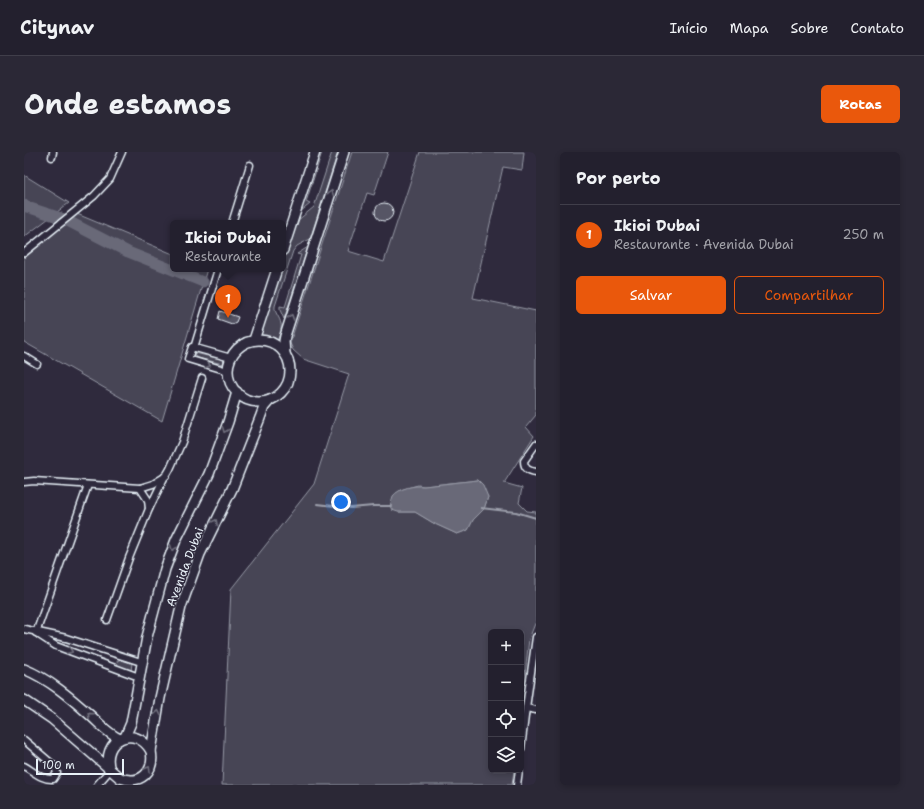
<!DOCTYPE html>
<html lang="pt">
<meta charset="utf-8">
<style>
body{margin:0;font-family:"Shantell Sans",sans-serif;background:#2b2836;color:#f1f3f6}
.controls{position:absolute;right:12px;bottom:12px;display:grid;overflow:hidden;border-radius:6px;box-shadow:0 2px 6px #0003}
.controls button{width:36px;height:36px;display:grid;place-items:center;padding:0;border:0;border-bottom:1px solid #403e4a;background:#23202e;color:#f1f3f6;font:20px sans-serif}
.scale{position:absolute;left:12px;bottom:10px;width:88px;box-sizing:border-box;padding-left:4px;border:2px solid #e8f1f8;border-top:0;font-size:11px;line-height:14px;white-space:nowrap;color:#e8f1f8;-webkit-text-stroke:3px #2f2a3d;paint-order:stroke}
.you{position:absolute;left:317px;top:350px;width:14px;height:14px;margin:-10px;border:3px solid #fff;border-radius:50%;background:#1a73e8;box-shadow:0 0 0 6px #1a73e833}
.badge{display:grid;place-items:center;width:26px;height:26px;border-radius:50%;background:#ea580c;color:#fff;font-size:13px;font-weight:700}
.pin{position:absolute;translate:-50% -33px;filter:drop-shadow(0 1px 2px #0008)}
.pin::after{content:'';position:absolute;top:21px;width:14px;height:12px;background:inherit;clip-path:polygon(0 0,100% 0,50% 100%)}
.popup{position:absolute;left:146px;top:68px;width:116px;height:52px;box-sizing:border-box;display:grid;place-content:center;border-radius:6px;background:#23202e;filter:drop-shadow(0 1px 3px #0005);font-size:13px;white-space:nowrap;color:#a3a3aa}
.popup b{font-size:15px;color:#f1f3f6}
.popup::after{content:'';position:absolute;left:50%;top:100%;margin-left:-8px;border:8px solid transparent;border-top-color:#23202e}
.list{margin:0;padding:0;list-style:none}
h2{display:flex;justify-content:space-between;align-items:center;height:52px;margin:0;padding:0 16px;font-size:17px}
h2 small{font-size:13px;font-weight:400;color:#a3a3aa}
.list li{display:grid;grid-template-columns:26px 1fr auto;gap:12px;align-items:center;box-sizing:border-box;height:60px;padding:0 16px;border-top:1px solid #403e4a}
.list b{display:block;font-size:15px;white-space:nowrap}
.list p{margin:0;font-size:13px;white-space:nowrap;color:#a3a3aa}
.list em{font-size:13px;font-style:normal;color:#a3a3aa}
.actions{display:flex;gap:8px;padding:12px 16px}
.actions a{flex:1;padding:9px 0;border:1px solid #ea580c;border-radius:6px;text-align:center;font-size:14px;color:#ea580c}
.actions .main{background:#ea580c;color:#fff}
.icon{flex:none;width:22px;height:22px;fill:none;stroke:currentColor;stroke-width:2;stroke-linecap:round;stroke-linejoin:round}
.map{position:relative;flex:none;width:512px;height:633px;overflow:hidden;border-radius:6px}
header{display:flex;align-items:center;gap:24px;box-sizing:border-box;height:56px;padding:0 20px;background:#23202e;border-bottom:1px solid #403e4a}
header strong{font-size:19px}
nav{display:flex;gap:22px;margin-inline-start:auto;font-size:14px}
.intro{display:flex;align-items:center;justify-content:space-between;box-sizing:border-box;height:96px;padding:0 24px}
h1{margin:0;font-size:28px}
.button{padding:10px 18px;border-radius:6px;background:#ea580c;color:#fff;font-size:14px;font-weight:700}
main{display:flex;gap:24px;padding:0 24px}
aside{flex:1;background:#23202e;border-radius:6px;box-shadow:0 2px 6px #0003}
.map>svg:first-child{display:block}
.green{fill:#464455;stroke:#979aa6;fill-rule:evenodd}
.water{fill:#696978;stroke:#9c9fab}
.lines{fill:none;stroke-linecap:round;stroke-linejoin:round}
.stream{stroke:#9c9fab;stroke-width:2}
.river{stroke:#696978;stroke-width:11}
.building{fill:#575565;stroke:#e8f1f8}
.street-casing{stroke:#e8f1f8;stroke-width:9}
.secondary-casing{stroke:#e8f1f8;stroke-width:12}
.street{stroke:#2f2a3d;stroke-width:6}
.secondary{stroke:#2f2a3d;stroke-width:9}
.oneway{stroke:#70707e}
.labels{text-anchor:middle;stroke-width:3;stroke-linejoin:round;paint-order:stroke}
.street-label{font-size:12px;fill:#e8f1f8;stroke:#2f2a3d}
</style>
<header>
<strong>Citynav</strong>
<nav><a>Início</a><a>Mapa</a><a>Sobre</a><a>Contato</a></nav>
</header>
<div class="intro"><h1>Onde estamos</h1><a class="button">Rotas</a></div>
<main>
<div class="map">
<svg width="512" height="633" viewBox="0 0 512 633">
<rect width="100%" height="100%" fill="#2f2a3d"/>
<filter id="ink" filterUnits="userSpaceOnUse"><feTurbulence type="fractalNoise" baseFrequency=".025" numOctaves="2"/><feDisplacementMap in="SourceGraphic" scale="8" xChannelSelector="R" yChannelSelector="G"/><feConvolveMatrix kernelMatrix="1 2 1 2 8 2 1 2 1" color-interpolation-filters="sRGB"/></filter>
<g filter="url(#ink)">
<g class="green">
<path d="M295,0H298L282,50L286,52L276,60Z"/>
<path d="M308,0H314L286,87L273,94L269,99L251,154C250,161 256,165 257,172C258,177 255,184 253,189L244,185L235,184L257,117H259V110L273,69L290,55Z"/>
<path d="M328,0H364L350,43L343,41L324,99L360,110L396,0H500L498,18L479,15L449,146L512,159V263L502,275L510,284L480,331L498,336L495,351L503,359L512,360V469L505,487L497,557V480H467V618H490L488,633H198L207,437L290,332L325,222L279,207L269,198L266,191ZM454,328L464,345L460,357L449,368L444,378L433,382L411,372L391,360H374L376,338L394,333L400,334Z"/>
<path d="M0,23L45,51L0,85Z"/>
<path d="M53,62L149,102V117H183L138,269L0,190V106Z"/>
<path d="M284,95L260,167L256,158V154L261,155L277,103L273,102Z"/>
<path d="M171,201L200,208L199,212L170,205Z"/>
<path d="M97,507L108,511L107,519L94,515L93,509Z"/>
</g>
<path class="water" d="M454,328L459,333L464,345L460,357L449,368L444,378L433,382L411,372L391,360H374L368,358L366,354C367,351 368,347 369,344C375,336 391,333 400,334Z"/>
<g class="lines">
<g class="stream">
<path d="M293,352L327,356L349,354H367"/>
<path d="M457,356L492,360L512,366"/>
</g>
<path class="river" d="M0,52L3,55L40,67L104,100L179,130"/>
</g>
<g class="building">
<circle cx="360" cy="60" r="9"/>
<path d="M196,159L214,165L212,170L208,172L194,167Z"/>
</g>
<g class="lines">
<defs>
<g id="street">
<path d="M28,5L29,0"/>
<path d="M208,71L226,13"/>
<path d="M0,101L70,44L86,27L98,0"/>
<path d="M170,196L194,117"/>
<path d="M0,204L13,212"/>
<path d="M204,219L164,207L168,195L207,206"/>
<path d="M512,292L500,309C500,317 505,319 512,320"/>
<path d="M0,330L10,329L116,336"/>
<path d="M125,357L141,324"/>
<path d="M83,468L105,406L125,357L124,348L116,336L129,332L142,324L146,317L158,290L178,226"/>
<path d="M0,477L42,486L117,510"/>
<path d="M12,481L64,333"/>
<path d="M15,483L32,494L115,525"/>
<path d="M502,556L512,558"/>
<path d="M0,588L27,611L31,615L33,621L29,627C18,628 9,619 0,614"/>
<path d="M497,597L502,556L512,485"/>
<path d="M73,633L86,618"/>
<path d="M493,633L495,618"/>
</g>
<g id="secondary">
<path d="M259,98L291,0"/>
<circle cx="235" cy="219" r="31"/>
<path d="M230,188L253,117"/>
<path d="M261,202L260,189L261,184L320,0"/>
<path d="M0,517C25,527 47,546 67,564C76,572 84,582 96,587"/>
<path d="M0,548L28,567L96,626C117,633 131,620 127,599L136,546L157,455L176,402L208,337L236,266L240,255L246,248"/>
<path d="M101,585L107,571L123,485L141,417L152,388L185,322L204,270L213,240"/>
<path d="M86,618C76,588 111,571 127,599"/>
</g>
</defs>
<use href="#street" class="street-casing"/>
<use href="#secondary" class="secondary-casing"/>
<use href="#street" class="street"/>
<use href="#secondary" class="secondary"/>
</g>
<defs><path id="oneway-chevron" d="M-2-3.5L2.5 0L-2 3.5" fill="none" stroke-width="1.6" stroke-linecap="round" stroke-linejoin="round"/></defs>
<g class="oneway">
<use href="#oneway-chevron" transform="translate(307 41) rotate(-72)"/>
<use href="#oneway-chevron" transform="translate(267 165) rotate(-72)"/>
<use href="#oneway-chevron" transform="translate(184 213) rotate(16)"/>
<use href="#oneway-chevron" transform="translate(201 278) rotate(111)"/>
<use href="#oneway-chevron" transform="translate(191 370) rotate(-63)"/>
<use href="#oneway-chevron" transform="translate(149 396) rotate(111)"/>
<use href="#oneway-chevron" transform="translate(46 499) rotate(22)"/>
<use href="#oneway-chevron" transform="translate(134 561) rotate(-80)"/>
<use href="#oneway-chevron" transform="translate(66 563) rotate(-138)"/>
<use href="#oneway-chevron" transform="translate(124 617) rotate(-61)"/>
</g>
</g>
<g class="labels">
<g class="street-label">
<text transform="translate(161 415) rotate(-69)" y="4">Avenida Dubai</text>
</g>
</g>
</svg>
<div class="controls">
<button>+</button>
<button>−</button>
<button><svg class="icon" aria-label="locate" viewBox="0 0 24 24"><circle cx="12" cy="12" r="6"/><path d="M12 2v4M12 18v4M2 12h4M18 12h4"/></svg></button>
<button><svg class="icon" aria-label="layers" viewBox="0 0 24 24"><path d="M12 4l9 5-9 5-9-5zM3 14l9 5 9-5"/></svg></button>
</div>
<div class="scale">100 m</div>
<div class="you"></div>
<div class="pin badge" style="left:204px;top:166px">1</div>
<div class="popup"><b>Ikioi Dubai</b>Restaurante</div>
</div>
<aside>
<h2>Por perto<small></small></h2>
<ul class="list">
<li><span class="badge">1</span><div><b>Ikioi Dubai</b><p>Restaurante · Avenida Dubai</p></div><em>250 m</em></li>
</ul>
<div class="actions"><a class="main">Salvar</a><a>Compartilhar</a></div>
</aside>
</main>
